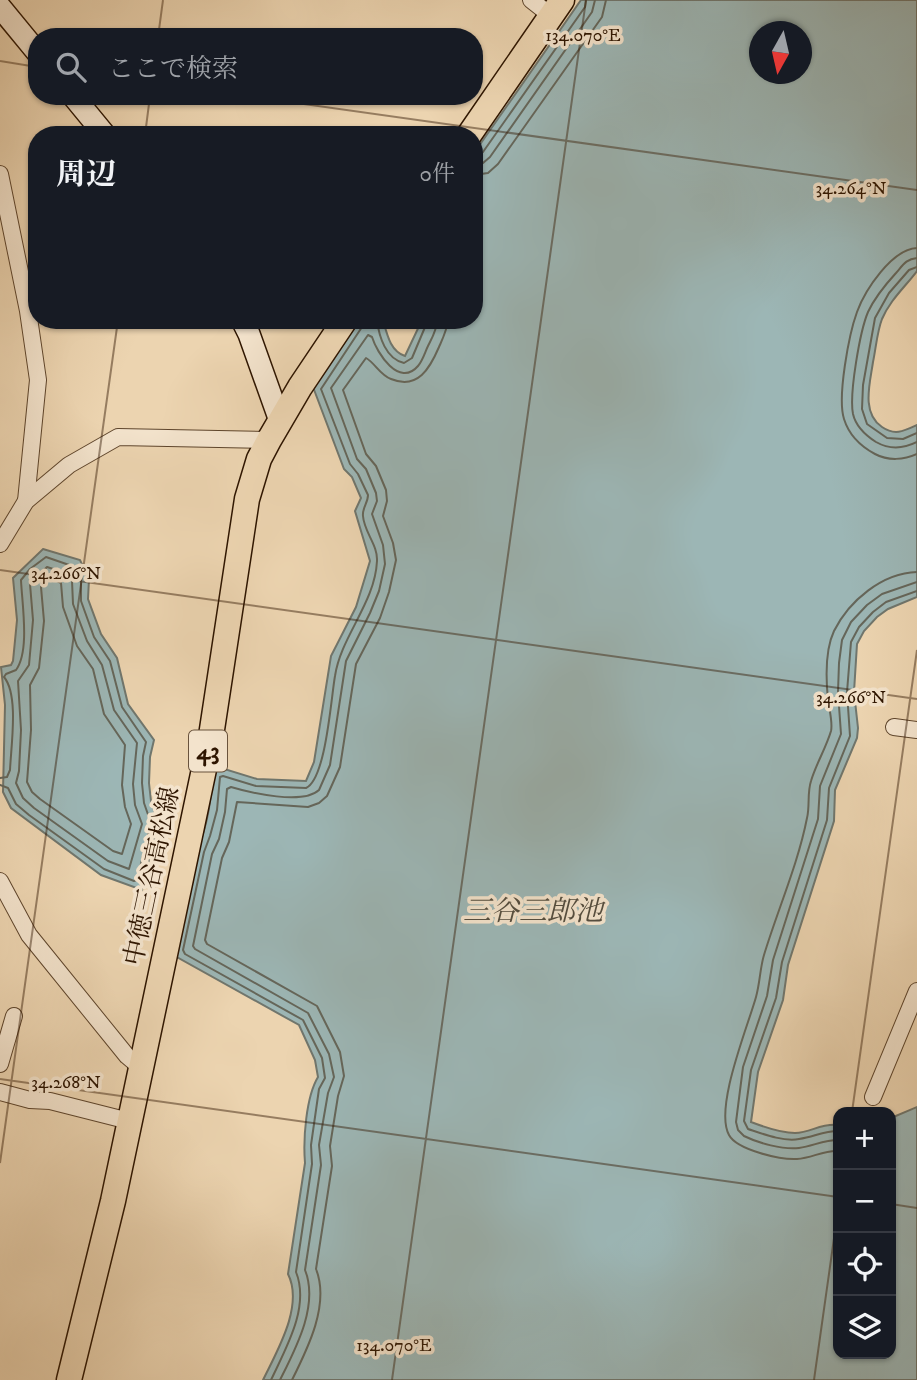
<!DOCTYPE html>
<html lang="ja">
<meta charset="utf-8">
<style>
body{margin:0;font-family:"IM FELL DW Pica","Noto Serif JP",serif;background:#20242c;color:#f1f3f6}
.controls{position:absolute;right:21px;bottom:21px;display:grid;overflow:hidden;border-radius:14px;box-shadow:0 2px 5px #0004}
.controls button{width:63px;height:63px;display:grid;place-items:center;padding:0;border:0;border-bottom:2px solid #363941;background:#171b24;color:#f1f3f6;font:35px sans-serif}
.compass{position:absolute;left:749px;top:21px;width:63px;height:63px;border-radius:50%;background:#171b24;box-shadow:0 2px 5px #0004;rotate:188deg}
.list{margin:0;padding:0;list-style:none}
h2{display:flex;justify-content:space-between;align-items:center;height:91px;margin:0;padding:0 28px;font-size:30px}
h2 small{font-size:23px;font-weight:400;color:#9ea1a6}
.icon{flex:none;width:38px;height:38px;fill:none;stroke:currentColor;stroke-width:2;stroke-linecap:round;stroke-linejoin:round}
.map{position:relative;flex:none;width:917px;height:1380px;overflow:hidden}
.search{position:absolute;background:#171b24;box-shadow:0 2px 5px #0004;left:28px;top:28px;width:455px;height:77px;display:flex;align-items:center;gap:18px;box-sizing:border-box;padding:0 24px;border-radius:28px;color:#9ea1a6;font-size:26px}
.panel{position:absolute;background:#171b24;box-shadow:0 2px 5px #0004;left:28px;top:126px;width:455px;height:203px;border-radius:28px}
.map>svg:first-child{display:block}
.water{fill:#9cb6b5;stroke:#70766d;stroke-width:2;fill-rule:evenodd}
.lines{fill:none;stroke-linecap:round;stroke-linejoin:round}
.shore{stroke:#65665a;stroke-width:2}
.street-casing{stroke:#5e452c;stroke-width:18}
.secondary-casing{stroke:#2e1500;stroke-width:24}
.primary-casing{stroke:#2e1500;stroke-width:27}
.street{stroke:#f3e3cc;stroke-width:16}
.secondary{stroke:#f3e3cc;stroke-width:21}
.primary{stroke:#ecd4b0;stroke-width:24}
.ticks{fill:none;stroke:#2e1500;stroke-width:2;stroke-opacity:0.45}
.labels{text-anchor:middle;stroke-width:7;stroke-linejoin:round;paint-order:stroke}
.shield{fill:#f3e3cc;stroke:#69533d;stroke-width:2}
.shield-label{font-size:24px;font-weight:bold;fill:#2e1500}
.street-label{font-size:26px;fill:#2e1500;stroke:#f3e3cc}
.water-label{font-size:28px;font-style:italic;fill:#544d3f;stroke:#f3e3cc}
.ticks-label{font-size:18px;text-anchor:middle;fill:#2e1500;stroke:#f3e3cc;stroke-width:7;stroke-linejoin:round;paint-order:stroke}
</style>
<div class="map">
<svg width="917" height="1380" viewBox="0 0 917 1380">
<rect width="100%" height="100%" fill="#ecd4b0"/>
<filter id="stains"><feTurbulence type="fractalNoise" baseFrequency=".00286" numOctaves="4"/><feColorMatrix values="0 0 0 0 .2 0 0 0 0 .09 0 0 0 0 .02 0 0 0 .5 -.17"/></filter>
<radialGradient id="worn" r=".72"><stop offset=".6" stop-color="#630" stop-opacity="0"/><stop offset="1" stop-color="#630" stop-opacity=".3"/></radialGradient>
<g class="water">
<path d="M581,0H917V271C905,287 890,300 882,319C877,332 876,348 873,362C870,383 861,413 882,427C895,436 904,431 917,425V597L888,609L877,617L864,631L857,644L854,692L858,728L857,738L835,790L834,821L788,965L783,1000L758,1072L751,1122C764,1127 781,1133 795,1133C811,1133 820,1123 838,1125V1354H891V1118L917,1107V1380H263C277,1351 304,1306 288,1274L305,1163C303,1139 306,1097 318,1077L315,1060L299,1025L175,956L197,849C209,823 211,797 213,769L218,767L257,779L306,781L314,762L331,656L356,607L370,561L355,511L361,498L352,477L344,469L313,387L358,320H383C387,334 390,351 405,356L422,320H474V153ZM760,32H802V74H760Z"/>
<path d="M43,549L80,560L89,579L88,599L101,634L117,658L128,704L154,740L150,757L149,783L151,801L158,822L142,890L101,875L11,808L3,792L5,705L1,667L11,665L13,661L17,620L13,578Z"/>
</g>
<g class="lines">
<g class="shore">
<path d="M474,156L483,152L585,7L586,0"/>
<path d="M474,164L483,163L490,157L592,12L595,0"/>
<path d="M474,175L488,173L498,164L602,17L606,0"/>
<path d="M917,248C892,249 865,290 857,312C849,334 837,397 844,419C849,435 860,446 875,454C888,461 904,460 917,454"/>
<path d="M917,258C906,259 903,265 896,273C885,285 875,297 868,312C860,331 849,394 853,414C856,427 865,435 876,442C890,450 903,449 917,442"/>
<path d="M917,267L909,270L889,293L875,318L863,385L862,409L867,424L887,438L903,439L917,433"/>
<path d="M377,320C379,337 386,359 404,363L412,358L428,320"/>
<path d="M47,567L69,574L72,581L73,604L87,641L102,665L114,710L137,743L133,784L135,805L142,824L129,869L108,861L34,808L23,798L16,783L19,771L21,730L18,681L29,665L33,620L30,584Z"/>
<path d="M51,578L61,583L63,607L77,646L93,669L104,714L125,745L122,785L125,807L131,824L122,854L113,851L40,799L32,792L27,782L31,730L30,685L39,668L44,621L41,587Z"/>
<path d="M0,778L7,777L10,770C11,746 19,695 4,677L6,674L16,670C30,651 22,604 21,580L30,569L46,557L75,567L81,580V601L94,637L110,661L122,707L146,742L143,756L142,783L144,803L151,823L137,880L134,881L104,869L29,815L16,804L8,788L0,785"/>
<path d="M838,1131C823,1131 814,1137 799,1139C784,1142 763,1134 748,1129L744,1121L751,1070L776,998L782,962L827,820L829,788L850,736L847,692L851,642L859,627L873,612L886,602L917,591"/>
<path d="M838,1140C824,1140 813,1146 799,1148C783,1150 758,1143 744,1136L738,1130L736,1122L743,1067L767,996L773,960L818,819L820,786L841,734L838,692L839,663L842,640L851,622L867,605L882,594L917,582"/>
<path d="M838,1151C824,1150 812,1158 797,1159C781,1160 737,1150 729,1135C714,1108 748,1026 756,997C760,983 760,968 764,955C778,909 798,864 807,818C810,806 807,793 811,781C816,764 826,748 831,731C833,722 829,709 828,700C826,680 825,650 834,631C849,601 882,573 917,572"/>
<path d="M271,1380C286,1348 310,1307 296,1272L312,1164L311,1145L319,1089L325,1078L322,1058L303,1020L185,954L183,950L204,852L210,836L217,810L220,777L223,776L256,786L306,788C326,779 331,698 335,676C341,636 375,603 377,561C378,545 364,532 363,516C362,508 368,503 368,495L358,474L350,464L321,389L362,327L363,320"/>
<path d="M280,1380C296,1348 319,1305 305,1270L321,1165L319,1145L328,1093L334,1077L329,1054L308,1013L195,949L193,946L212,854L219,839L225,812L227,789L231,787C251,793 303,805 319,790L330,765L346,661L370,613L379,591L385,564L383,545L372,514L377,501L376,493L366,469L357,459L331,388L368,335L372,337C377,353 399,388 418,366C423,360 425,352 428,346C432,338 437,330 437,320"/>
<path d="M292,1380C308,1348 330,1304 316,1269L332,1166L330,1146L338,1096L344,1076L340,1052L317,1006L207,944L205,940L222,858L229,842L237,802L308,807L319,803L327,796L340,767L356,664L380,618L389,592L396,560L393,543L383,516L387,501L386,490L376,466L366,454L343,390L366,358C375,363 380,375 391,379C418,390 430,368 439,347C443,338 447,330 448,320"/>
</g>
<defs>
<g id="street">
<path d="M531,0L550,15"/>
<path d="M0,174L28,311L38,380L26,501"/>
<path d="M0,544L26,501L69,465L118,437L269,440"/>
<path d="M894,727L917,730"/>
<path d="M0,881L29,935L127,1056L140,1067"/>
<path d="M0,1064L14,1016"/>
<path d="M0,1092L30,1100L50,1101L129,1121"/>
<path d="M873,1097L917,991"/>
</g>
<g id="secondary">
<path d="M0,7L37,52"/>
<path d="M73,96L105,135"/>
<path d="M242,320L249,334L280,421"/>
</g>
<g id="primary">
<path d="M469,135L562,0"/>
<path d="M69,1380L113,1201L211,736L247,499L259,459L269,440L300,387L345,320"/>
</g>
</defs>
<use href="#street" class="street-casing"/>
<use href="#secondary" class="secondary-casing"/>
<use href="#primary" class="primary-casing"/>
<use href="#street" class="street"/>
<use href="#secondary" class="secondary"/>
<use href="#primary" class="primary"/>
</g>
<path class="ticks" d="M158,37L163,0M0,61L37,67M247,96L917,190M145,135L150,96M0,570L917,699M0,1079L838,1197M852,1112L917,650M0,1163L118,320M891,1204L917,1208M392,1380L586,0M814,1380L838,1210"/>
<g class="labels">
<rect class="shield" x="189" y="730.5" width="38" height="41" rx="5"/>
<g class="shield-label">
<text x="208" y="759">43</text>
</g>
<g class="street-label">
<text transform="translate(151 876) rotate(-78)" y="9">中徳三谷高松線</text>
</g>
<g class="water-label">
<text x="533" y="920">三谷三郎池</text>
</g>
</g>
<g class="ticks-label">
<text x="583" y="41">134.070°E</text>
<text x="851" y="194">34.264°N</text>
<text x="66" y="579">34.266°N</text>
<text x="851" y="703">34.266°N</text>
<text x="66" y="1088">34.268°N</text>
<text x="394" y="1351">134.070°E</text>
</g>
<rect width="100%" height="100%" filter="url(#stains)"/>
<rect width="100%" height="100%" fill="url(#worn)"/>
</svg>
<div class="controls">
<button>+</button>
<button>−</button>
<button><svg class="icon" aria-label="locate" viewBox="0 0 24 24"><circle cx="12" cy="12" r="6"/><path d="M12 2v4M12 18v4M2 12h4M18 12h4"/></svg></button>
<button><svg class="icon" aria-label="layers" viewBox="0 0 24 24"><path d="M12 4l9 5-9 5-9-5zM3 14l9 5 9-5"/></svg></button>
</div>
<svg class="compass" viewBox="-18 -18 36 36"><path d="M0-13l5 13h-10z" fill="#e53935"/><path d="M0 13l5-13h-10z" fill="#9ea1a6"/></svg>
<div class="search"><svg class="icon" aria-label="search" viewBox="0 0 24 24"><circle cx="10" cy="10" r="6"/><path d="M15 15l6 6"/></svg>ここで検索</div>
<section class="panel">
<h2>周辺<small>0件</small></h2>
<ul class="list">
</ul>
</section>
</div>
